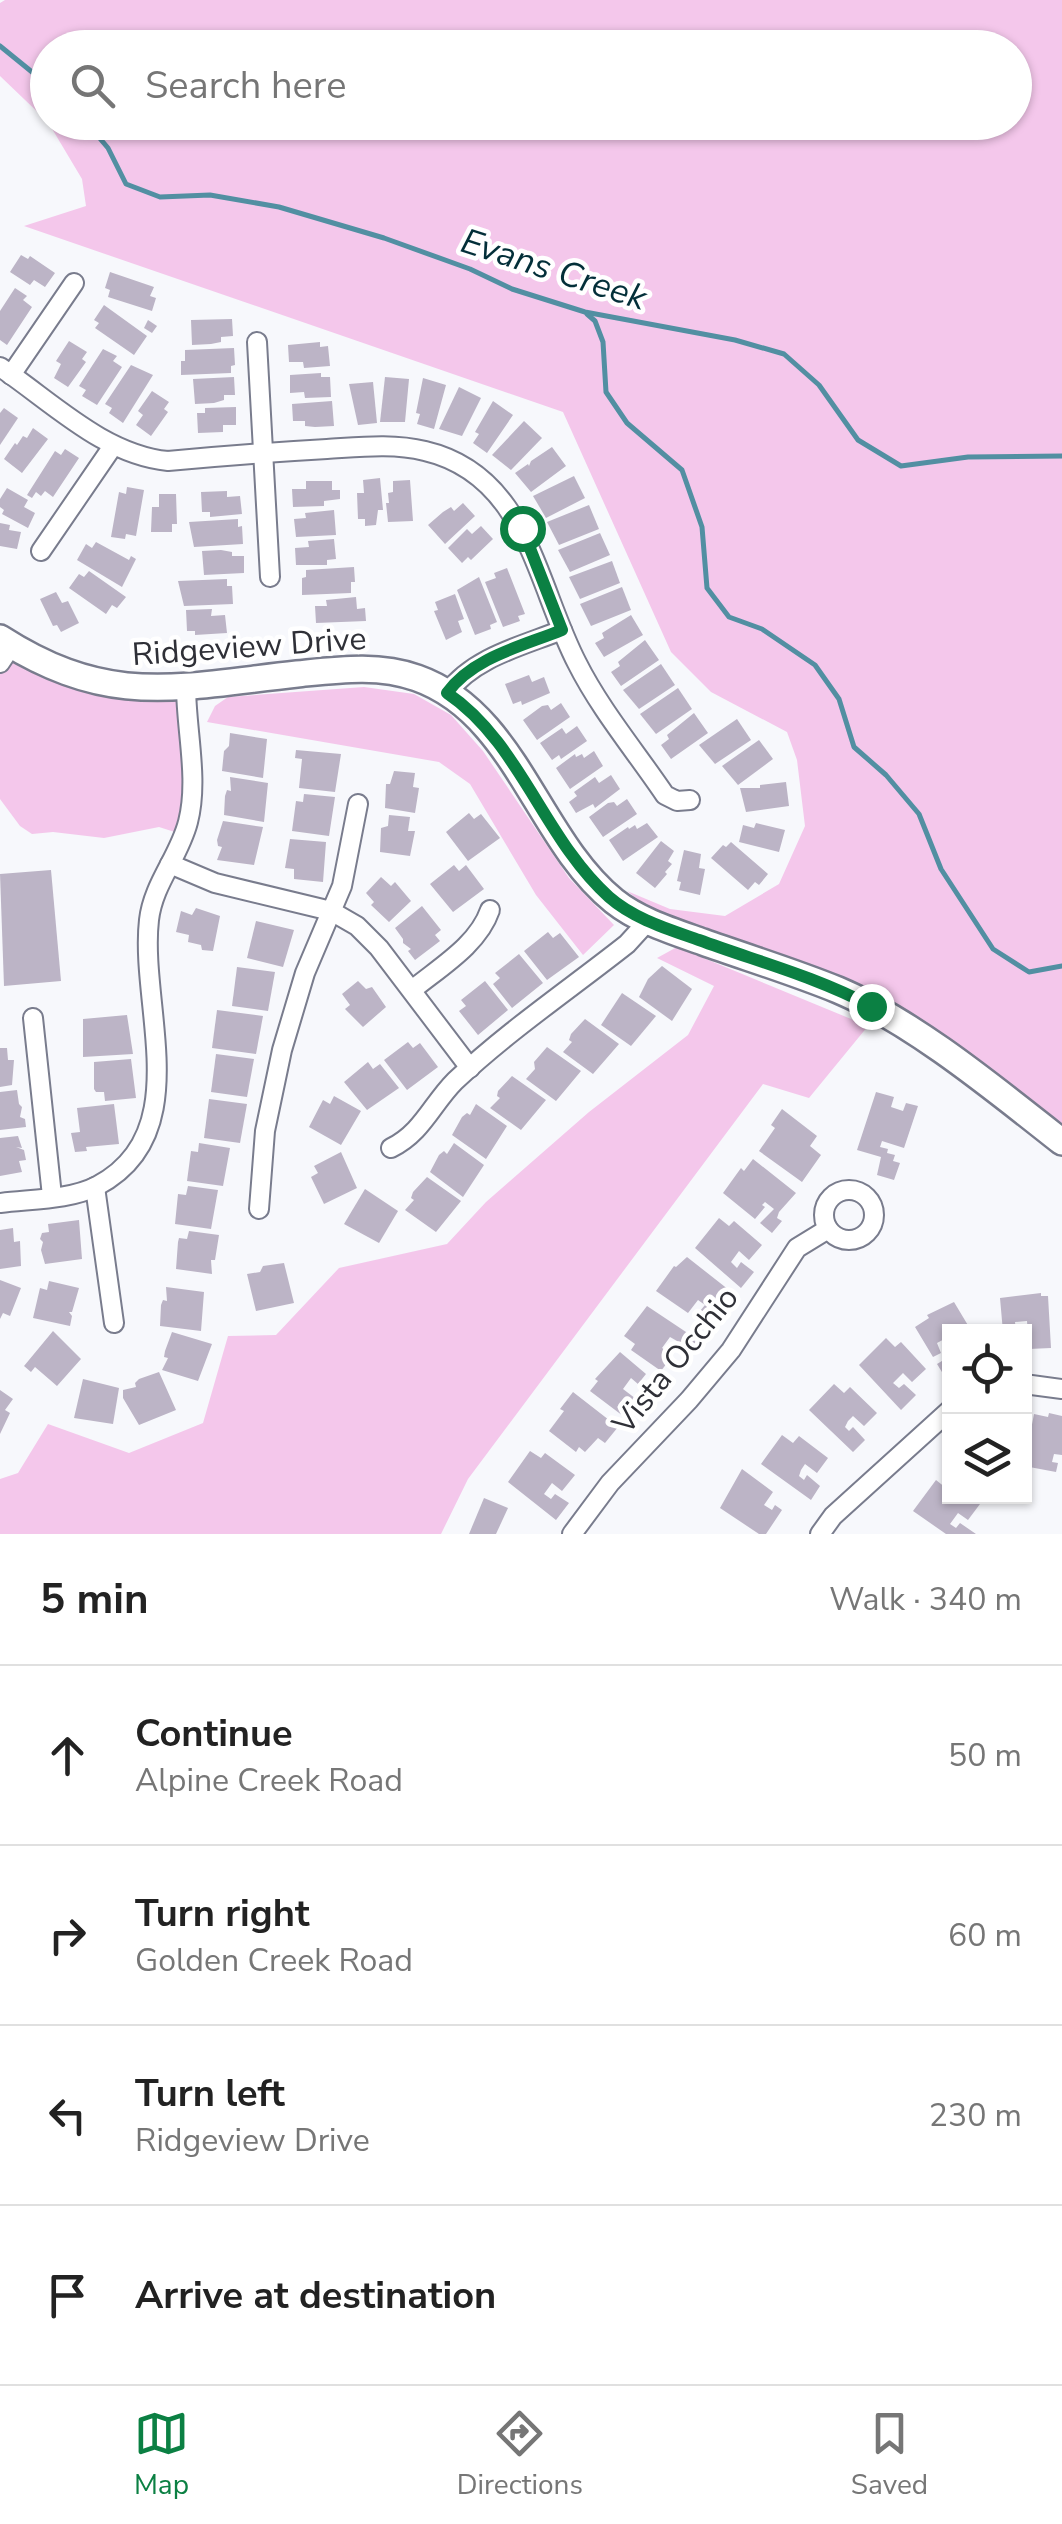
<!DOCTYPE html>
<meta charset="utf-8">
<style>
body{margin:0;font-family:"Nunito Sans",sans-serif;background:#f6f6f6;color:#222}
.controls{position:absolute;right:30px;bottom:30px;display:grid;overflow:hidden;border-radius:0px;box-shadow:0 2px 8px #0004}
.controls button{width:90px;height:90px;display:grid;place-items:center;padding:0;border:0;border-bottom:2px solid #e0e0e0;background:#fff;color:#222;font:50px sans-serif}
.stop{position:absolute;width:30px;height:30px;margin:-22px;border:8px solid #0b8043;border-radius:50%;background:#fff}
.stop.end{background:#0b8043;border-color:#fff;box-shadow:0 2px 10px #0008}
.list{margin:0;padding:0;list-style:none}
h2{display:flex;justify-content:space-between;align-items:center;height:130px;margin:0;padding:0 40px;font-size:42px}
h2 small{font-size:32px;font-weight:400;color:#767676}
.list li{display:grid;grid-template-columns:65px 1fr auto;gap:30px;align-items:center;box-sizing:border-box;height:180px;padding:0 40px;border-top:2px solid #e0e0e0}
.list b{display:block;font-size:38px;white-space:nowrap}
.list p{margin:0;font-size:32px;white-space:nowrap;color:#767676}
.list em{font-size:32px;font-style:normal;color:#767676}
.icon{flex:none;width:55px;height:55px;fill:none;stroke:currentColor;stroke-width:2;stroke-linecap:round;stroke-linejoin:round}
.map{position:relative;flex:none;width:1062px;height:1534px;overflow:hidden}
.search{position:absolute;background:#fff;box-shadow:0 2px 8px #0004;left:30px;right:30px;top:30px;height:110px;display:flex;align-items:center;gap:25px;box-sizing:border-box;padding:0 35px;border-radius:55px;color:#767676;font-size:38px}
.sheet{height:850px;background:#fff}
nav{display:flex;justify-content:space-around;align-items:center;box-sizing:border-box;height:140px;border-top:2px solid #e0e0e0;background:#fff;font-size:28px;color:#767676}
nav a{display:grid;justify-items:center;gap:5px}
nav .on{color:#0b8043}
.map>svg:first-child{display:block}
.green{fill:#f4c7eb}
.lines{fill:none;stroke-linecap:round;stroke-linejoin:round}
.stream{stroke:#528fa2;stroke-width:5}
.building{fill:#bcb4c6}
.street-casing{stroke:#797c8d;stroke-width:22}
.secondary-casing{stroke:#797c8d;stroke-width:30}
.street{stroke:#fff;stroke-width:18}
.secondary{stroke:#fff;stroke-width:25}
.route{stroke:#0b8043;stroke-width:12}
.labels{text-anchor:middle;stroke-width:9;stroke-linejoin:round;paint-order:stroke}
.street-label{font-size:32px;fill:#2f3037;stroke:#fff}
.water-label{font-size:35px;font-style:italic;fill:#032f39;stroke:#fff}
</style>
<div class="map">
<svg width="1062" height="1534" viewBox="0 0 1062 1534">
<rect width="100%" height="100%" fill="#f7f8fc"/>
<g class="green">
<path d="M5,0H1062V1128L828,973L646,906L627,891L670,909L725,916L779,884L805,826L797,760L787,732L711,692L671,652L563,412L24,226L86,206L82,179L48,122H1014V48H48V122L0,76V3Z"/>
<path d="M12,645L37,660L186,686L184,835L159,827L104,838L53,832L32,834L20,826L0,799V663Z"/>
<path d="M364,687L414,694L451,715L483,751L569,878L614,925L583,955L536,895L470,784L439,762L207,722L215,706L228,697Z"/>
<path d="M677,947L868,1026L809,1098L763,1084L468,1479L441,1534H0V1479L18,1473L48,1424L129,1453L203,1423L228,1336L276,1335L339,1268L447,1244L486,1202L589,1112L688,1035L714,986L657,958Z"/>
</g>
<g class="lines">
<g class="stream">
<path d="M0,46L48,85"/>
<path d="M86,122L108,148L126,184L160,197L210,195L279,207L384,238L470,269L512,289L585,312L735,340L784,354L819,385L858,440L901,466L968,457L1062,456"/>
<path d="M587,314L595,321L603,342L606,392L627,423L682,470L702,527L707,588L729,617L762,629L815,665L839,699L854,747L886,775L919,814L941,869L993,949L1029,972L1062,966"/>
</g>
</g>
<g class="building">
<path d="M21,255L28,259L30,256L55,273L45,287L34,280L30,285L10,272Z"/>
<path d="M110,272L154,287L150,296L156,298L152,311L108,297L110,290L105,288Z"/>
<path d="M15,288L27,296L23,300L32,307L7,345L0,340V311Z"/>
<path d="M104,305L147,336L134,355L95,328L99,323L94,320Z"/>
<path d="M232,319L233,336L221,337V342L211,344L192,345L191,320Z"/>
<path d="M148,320L157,326L152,333L144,328Z"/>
<path d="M69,341L87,352L82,359L86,362L68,387L54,378L61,364L56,361Z"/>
<path d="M320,342V347L328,346L330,366L304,368L303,362H289L288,345Z"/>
<path d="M234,348L235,365L231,366V373L181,375V361H185V350Z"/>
<path d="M103,349L117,356L113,361L122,367L97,405L82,396L86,390L79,386Z"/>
<path d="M131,365L153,375L123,423L109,413L112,408L105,404Z"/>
<path d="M321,373V377H330L331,397L305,398L304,392L290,393V375Z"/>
<path d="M234,377L235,395H224V400L214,403L195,404L193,379Z"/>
<path d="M385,377L409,379L405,422H380Z"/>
<path d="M423,378L446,385L434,429L417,424L420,414L416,413Z"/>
<path d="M373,382L377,423L358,425L349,384Z"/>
<path d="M459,387L481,398L462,436L439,429Z"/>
<path d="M152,391L169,402L164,409L168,412L151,436L136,425L143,415L138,411Z"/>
<path d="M332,401L334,426L315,427L305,426V421H293L292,404Z"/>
<path d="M493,401L513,415L487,453L473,443L479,434L475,432Z"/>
<path d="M236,407V425H223V432L198,433L197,413H205V408Z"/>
<path d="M4,408L18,418L0,445V413Z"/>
<path d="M524,421L542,438L511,470L492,455Z"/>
<path d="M33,428L48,439L22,473L4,459L15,443L17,445L23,436L27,438Z"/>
<path d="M552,447L566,466L531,492L515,473L528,464L529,466L531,461Z"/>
<path d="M65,449L79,458L53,497L45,491L41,496L36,492L32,498L27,495L55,451L61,455Z"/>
<path d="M574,476L585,498L546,518L533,496Z"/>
<path d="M380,478L383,510H378L376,525L365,526V519H358L357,493H364L363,480Z"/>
<path d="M410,480L413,521L388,522L386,503H389L388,493L393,492V481Z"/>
<path d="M306,481H332V490H340V499L324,501V506L293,507L292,489H306Z"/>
<path d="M127,487L144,490L136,536L126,534L125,539L111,537L119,492L126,494Z"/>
<path d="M7,488L28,500L24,507L35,513L28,528L2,514L4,510L0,507V499Z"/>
<path d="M227,491V497L240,496L242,514L210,517V512H202L201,492Z"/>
<path d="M159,494H176L177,524H172V532H151L152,507H159Z"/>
<path d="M463,503L475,516L445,544L428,525L443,512L451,507L454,511Z"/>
<path d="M589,505L599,529L559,545L547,522Z"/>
<path d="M334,510L336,535L296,537L294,519L306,518L305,513Z"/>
<path d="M238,519V527L242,526L243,544L194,547L189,522Z"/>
<path d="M0,523L10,525L9,530L21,532L17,549L0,546Z"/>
<path d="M481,526L493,539L471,560L468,557L462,563L448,548L467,529L472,534Z"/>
<path d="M600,533L610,555L570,572L558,550Z"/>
<path d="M334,539L336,559L327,560V565H296L295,548L309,547L308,541Z"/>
<path d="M96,542L129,560L131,556L136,559L122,587L77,560L86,544L92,548Z"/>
<path d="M221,550L232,552V556H244V573L204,575L202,551Z"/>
<path d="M612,561L620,583L580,599L569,577Z"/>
<path d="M354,567L355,582H351V593L302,595V578L306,577V570Z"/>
<path d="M507,568L525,614L518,616L520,621L503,627L485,582L496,578L494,573Z"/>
<path d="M89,571L126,597L117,608L112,605L106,614L69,588L79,574L84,577Z"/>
<path d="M479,577L497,622L490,625L491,629L475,635L457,590Z"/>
<path d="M227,579V586H232L233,604L184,606L178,581Z"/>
<path d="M622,587L631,610L591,626L580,604Z"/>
<path d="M56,592L62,603L68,601L79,623L61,632L57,625L53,626L40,599Z"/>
<path d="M455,594L464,619L458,621L462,632L446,640L434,611L438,610L435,602Z"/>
<path d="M356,597L357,609L365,608L366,621L316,623L315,606H327L326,600Z"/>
<path d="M212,609L211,616L225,615L227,633L195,635V631H187L186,610Z"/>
<path d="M631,615L643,635L604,657L595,643L604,638L602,633Z"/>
<path d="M645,640L659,660L621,686L611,672L620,666L618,662Z"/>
<path d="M661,664L675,685L639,709L623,690Z"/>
<path d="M529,675L532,682L544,677L550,693L522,705L521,701L513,704L505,684Z"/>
<path d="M678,688L692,709L656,734L640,714Z"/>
<path d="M561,703L570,717L537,740L523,720L542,706L548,705L551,710Z"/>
<path d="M694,713L708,733L671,759L661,745L669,739L667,735Z"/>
<path d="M737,719L751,740L715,764L699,745Z"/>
<path d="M577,726L587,741L561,759L559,755L552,760L540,743L562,728L566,734Z"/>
<path d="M230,733L267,739L263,778L222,771L224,751L229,746Z"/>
<path d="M759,740L773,759L738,785L722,766Z"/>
<path d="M296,750L341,754L335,792L299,788L302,759L295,758Z"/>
<path d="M594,751L603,766L570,789L556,768L575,754L576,757L582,754L584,758Z"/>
<path d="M394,771L415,773L413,787L419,788L415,813L385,808L386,784H390Z"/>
<path d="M611,775L620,789L595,808L593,804L576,813L569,802L577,796L574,792L595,777L599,783Z"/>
<path d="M230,777L268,783L264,822L224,815L225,796L227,790L231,791Z"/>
<path d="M786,782L789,806L746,812L740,788H760V785Z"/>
<path d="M304,794L335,797L329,836L292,831L296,801L303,802Z"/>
<path d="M627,799L637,814L603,837L589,817L608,803L614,802L617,806Z"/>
<path d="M469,813L474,819L481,814L500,838L468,861L446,832Z"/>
<path d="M389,815L410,817L408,831H415L410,856L380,852L381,828L388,826Z"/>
<path d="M223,821L263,827L254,865L217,860L222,847L218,846L217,840Z"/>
<path d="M647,823L658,837L623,861L609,840L628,827L629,829L635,825L637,829Z"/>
<path d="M756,823L785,830L779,852L739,842L743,825L754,828Z"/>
<path d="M290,839L326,842L323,882L294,879V869L285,868Z"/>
<path d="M661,841L674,851L668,861L672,864L665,872L667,874L655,888L636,873Z"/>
<path d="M731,842L768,874L759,885L755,882L748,890L711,858L723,845L726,847Z"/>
<path d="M684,850L701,854L699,868L705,869L700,895L679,890L681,882L677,881Z"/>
<path d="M454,865L459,871L466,865L484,889L453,912L430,884Z"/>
<path d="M51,870L61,981L4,986L0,874Z"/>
<path d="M381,877L391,886L395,882L411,901L389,922L371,905L374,902L366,893Z"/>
<path d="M422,906L441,930L435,935L440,941L415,960L408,951L411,949L403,943V939L395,928Z"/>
<path d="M196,908L220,916L213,951L202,950L201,945L188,942L189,935L176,932L181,911L192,915Z"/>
<path d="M256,921L294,930L283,967L247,958Z"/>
<path d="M548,932L553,938L560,933L579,957L547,980L524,951Z"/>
<path d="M519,954L543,983L512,1008L493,984L500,978L495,973Z"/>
<path d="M662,966L692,989L672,1021L639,997L648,979Z"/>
<path d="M237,967L275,972L268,1011L232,1006Z"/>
<path d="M358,981L366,989L372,987L386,1007L363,1027L345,1009L350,1005L342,994Z"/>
<path d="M485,981L508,1010L478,1035L459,1011L466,1006L461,1000Z"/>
<path d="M622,993L656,1016L631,1046L601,1025Z"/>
<path d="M217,1010L263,1016L256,1054L212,1048Z"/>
<path d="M127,1015L133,1054L83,1057V1019Z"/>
<path d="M585,1019L619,1044L593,1074L563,1052L572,1042L569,1040L571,1034Z"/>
<path d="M408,1042L413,1048L420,1043L438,1067L407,1090L384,1060Z"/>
<path d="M547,1047L581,1071L556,1101L526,1079L535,1069L534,1062Z"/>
<path d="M0,1048H7L8,1060H14L12,1085L0,1087Z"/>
<path d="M216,1054L254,1059L247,1097L211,1092Z"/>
<path d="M131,1059L136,1098L105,1101L104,1092H96L94,1089V1062Z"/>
<path d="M368,1062L373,1069L380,1064L399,1088L367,1110L344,1082Z"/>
<path d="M512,1076L546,1100L521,1130L490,1108L500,1098L497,1096L498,1091Z"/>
<path d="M17,1090L19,1104L22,1107L20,1117L25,1119L26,1127L0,1130V1092Z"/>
<path d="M876,1092L894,1097L891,1107L903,1111L906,1103L918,1106L904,1148L882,1141L880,1147L888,1149L887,1153L895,1155L893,1161L900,1163L894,1180L877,1175L881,1157L857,1150Z"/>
<path d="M334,1096L361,1111L341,1145L309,1127L323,1100L330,1104Z"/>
<path d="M209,1099L247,1104L240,1143L204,1138Z"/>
<path d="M114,1104L119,1144L86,1147L87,1151L75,1152L71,1133L80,1132L77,1108Z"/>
<path d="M476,1104L507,1126L486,1159L452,1135L462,1117L467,1113L470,1115Z"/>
<path d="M782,1109L817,1136L810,1146L821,1155L802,1182L759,1151L775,1128L771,1125Z"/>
<path d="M18,1136L22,1148L16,1147L24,1150L26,1160L19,1161L22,1172L0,1176V1138Z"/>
<path d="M199,1143L230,1148L223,1186L187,1181L191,1151L198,1152Z"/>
<path d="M454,1143L484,1165L463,1197L430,1172L439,1155L444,1151L447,1154Z"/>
<path d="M341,1152L357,1188L324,1204L311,1177L318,1173L314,1166Z"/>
<path d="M753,1159L796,1193L779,1212L777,1218L782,1221L772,1233L760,1223L774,1209L765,1202L762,1205L765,1207L755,1219L723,1193L741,1168L744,1171Z"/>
<path d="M427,1177L461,1201L436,1232L405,1210L414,1200L411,1198L413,1192Z"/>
<path d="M188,1186L218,1190L211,1229L175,1224L178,1194L186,1195Z"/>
<path d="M365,1189L398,1211L379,1243L344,1224Z"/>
<path d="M719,1218L729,1226L734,1221L762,1245L749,1260L739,1251L731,1262L737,1268L741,1262L754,1272L741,1288L695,1248Z"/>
<path d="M79,1220L82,1259L45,1264L41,1250L43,1242L40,1239L42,1233L49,1232L48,1224Z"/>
<path d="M13,1228L14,1242L20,1241L21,1266L0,1269V1230Z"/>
<path d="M189,1231L219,1235L215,1260H211L212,1274L176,1269L178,1242L179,1238L187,1239Z"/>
<path d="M687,1257L729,1290L708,1317L700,1311L705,1305L698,1300L688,1313L656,1291L674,1266L676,1267Z"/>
<path d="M284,1263L294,1303L256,1311L247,1274L260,1272L263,1266Z"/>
<path d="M0,1280L21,1288L10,1316L3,1313L0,1319Z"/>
<path d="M49,1281L79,1288L72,1312H69L72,1316L70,1326L33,1318L40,1288L47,1290Z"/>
<path d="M166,1287L204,1292L201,1331L160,1326L161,1305L163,1300L167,1301Z"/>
<path d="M1041,1293V1296H1048L1051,1348L1029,1349L1027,1321L1015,1322L1016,1331L1003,1332L1000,1298Z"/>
<path d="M954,1302L972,1332H950V1336L937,1343L941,1353L933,1357L915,1327L929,1318L927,1315Z"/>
<path d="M647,1306L698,1340L686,1357L673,1347L677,1341L670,1337L662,1348L673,1355L661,1371L631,1350L635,1344L624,1336Z"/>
<path d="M53,1331L81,1359L57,1386L35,1367L31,1372L24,1366Z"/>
<path d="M172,1332L212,1344L198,1381L162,1370L168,1358L164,1357L165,1351Z"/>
<path d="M886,1338L895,1347L901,1342L926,1369L912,1382L903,1373L893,1383L899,1388L904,1384L916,1395L901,1410L859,1365Z"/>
<path d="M620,1352L646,1374L638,1384L631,1378L623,1389L644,1405L631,1422L590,1391L598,1381L595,1379Z"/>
<path d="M950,1356V1374L945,1377L937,1364Z"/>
<path d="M159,1372L176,1410L139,1425L123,1398V1390L136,1387L135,1383L139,1379Z"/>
<path d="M83,1379L119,1388L113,1424L74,1418Z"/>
<path d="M834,1384L844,1393L850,1387L877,1413L864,1426L853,1416L848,1421L845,1427L849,1431L853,1427L865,1440L853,1452L809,1410Z"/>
<path d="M0,1390L13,1399L5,1410L10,1413L0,1434Z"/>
<path d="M573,1392L618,1427L605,1443L598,1438L585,1452L579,1447L576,1452L549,1431L564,1411L560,1409Z"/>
<path d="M1049,1413L1062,1416V1455L1054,1454L1052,1462L1058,1463L1056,1472L1024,1466L1034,1414L1048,1417Z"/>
<path d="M782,1435L793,1443L799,1436L828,1458L817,1473L805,1464L801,1470L799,1476L804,1480L807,1475L820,1486L811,1500L761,1464Z"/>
<path d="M530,1451L541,1458L545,1453L575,1475L562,1491L552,1483L544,1494L551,1499L555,1494L569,1503L556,1520L508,1482Z"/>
<path d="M742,1469L773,1492L764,1505L772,1510L775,1505L782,1510L766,1534H759L720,1508Z"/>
<path d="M936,1480L946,1488L950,1483V1496H970L980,1504L968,1520L958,1513L950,1524L956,1528L960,1523L976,1534H946L913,1511Z"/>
<path d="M484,1498L508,1508L496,1534H469Z"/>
</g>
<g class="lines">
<defs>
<g id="street">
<path d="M257,342L270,577"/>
<path d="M0,367C52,402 104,455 168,461C221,456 274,452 327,449C360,447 393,443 425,451C527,475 536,584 577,663C600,709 636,752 665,795L677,801L690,800"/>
<path d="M11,375L74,283"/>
<path d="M41,551L113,446"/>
<path d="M0,663L12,645"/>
<path d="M447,693C474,657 522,646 562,630"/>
<path d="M170,864L215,883L331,911L357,926L379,948L470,1068"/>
<path d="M412,990C440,967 478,945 490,910"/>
<path d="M33,1018L52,1196"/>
<path d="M391,1148C422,1133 432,1104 455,1081C508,1031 570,989 627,944L648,921"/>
<path d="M95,1187L114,1323"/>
<circle cx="849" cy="1215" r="25"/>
<path d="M0,1203C30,1199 70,1200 97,1186C197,1134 139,1006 149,920C153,884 179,857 188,822C199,779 186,730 186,686"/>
<path d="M259,1209L265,1131L282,1050L305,973L342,886L358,804"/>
<path d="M1024,1384L1062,1389"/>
<path d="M572,1534L610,1483L689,1400L731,1350L797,1248L828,1229"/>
<path d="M820,1534L833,1516L950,1410"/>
</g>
<path id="secondary" d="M0,638C109,708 177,687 297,674C337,670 378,664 417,678C516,713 537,839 614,901C639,921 672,931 703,942C748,958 794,972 838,990C914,1022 997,1091 1062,1142"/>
</defs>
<use href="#street" class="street-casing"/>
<use href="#secondary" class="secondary-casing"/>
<use href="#street" class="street"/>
<use href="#secondary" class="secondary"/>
</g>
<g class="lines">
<path class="route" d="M522,528L562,630C523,646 473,657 447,693C520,742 544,839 609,897C634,919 668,929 699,940C756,961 817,977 871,1006"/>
</g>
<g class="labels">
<g class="street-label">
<text transform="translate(249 646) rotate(-4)" y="11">Ridgeview Drive</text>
<text transform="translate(675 1360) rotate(-51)" y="11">Vista Occhio</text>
</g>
<g class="water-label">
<text transform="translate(554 269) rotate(18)" y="12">Evans Creek</text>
</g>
</g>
</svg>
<div class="controls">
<button><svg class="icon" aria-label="locate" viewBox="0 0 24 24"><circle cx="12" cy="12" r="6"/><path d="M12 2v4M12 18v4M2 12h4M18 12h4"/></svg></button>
<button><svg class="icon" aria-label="layers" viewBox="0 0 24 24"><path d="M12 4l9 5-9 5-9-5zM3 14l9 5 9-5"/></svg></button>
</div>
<div class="stop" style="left:522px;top:528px"></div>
<div class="stop end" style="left:871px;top:1006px"></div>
<div class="search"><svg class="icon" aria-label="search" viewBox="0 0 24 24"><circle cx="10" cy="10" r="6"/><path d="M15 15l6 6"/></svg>Search here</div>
</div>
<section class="sheet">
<h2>5 min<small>Walk · 340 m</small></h2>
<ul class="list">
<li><svg class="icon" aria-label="ahead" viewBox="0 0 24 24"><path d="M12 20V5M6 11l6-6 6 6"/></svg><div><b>Continue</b><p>Alpine Creek Road</p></div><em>50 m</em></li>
<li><svg class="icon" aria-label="right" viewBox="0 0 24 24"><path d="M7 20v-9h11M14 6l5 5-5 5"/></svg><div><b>Turn right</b><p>Golden Creek Road</p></div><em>60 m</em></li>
<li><svg class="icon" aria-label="left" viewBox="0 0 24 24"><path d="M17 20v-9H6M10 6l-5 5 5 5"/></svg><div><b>Turn left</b><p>Ridgeview Drive</p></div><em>230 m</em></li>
<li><svg class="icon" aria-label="arrive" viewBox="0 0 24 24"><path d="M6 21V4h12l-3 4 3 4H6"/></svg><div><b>Arrive at destination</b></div></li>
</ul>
</section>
<nav>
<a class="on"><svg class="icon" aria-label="map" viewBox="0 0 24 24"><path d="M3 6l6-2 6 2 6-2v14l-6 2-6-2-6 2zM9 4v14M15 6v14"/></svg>Map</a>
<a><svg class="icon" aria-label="directions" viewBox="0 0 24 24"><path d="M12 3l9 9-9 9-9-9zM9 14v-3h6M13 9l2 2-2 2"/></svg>Directions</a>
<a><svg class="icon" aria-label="saved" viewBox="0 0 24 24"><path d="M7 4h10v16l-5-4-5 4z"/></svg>Saved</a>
</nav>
